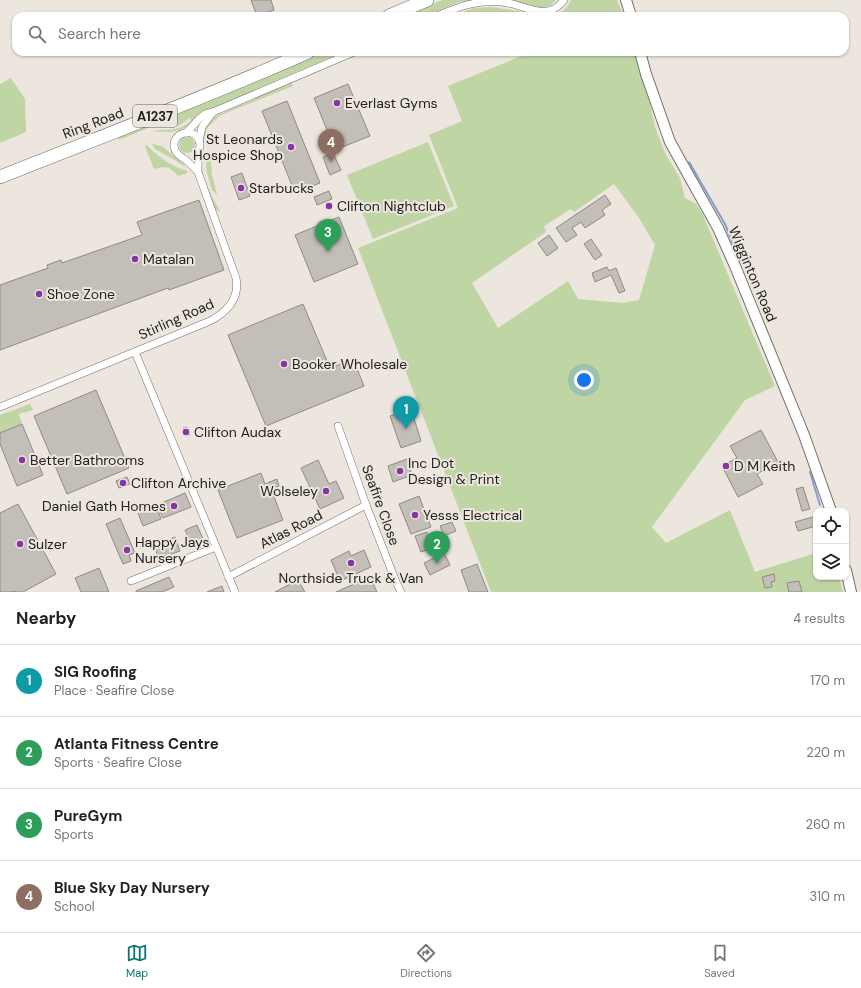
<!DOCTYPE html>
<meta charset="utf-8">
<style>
body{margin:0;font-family:"DM Sans",sans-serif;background:#f6f6f6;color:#222}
.controls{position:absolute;right:12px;bottom:12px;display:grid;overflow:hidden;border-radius:8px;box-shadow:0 1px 3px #0004}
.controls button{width:36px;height:36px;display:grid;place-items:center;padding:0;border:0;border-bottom:1px solid #e0e0e0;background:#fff;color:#222;font:20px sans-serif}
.you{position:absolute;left:584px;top:380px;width:14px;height:14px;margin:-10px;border:3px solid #fff;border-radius:50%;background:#1a73e8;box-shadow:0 0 0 6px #1a73e833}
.badge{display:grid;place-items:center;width:26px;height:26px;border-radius:50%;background:#0f766e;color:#fff;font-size:13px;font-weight:700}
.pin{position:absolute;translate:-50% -33px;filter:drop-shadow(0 1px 2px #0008)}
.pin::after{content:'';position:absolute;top:21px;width:14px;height:12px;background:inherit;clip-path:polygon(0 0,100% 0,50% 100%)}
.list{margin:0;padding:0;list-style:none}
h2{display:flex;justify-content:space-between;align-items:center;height:52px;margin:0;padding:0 16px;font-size:17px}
h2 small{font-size:13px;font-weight:400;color:#767676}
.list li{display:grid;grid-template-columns:26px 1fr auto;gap:12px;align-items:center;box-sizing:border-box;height:72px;padding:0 16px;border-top:1px solid #e0e0e0}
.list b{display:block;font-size:15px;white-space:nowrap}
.list p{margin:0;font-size:13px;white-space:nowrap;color:#767676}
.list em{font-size:13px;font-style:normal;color:#767676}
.icon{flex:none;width:22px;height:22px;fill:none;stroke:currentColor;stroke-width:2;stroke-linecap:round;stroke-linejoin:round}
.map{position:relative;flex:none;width:861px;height:592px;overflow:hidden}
.search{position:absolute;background:#fff;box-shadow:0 1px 3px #0004;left:12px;right:12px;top:12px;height:44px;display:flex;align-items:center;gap:10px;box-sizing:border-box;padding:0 14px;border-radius:12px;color:#767676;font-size:15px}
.sheet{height:340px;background:#fff}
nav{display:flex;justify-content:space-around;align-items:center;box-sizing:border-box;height:56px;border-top:1px solid #e0e0e0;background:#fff;font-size:11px;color:#767676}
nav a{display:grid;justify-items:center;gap:2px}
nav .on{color:#0f766e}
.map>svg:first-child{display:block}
.green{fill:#bfd5a4;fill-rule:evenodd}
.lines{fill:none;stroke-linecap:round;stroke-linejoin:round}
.stream{stroke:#83a1d0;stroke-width:2}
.building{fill:#c3beb7;stroke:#8f8a83}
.street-casing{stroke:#746f69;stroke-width:8}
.secondary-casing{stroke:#746f69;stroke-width:12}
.highway-casing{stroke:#746f69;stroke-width:14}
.street{stroke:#fff;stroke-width:7}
.secondary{stroke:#fff;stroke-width:10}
.highway{stroke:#fff;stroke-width:13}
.poi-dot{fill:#8635a5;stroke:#ece6df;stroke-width:1.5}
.labels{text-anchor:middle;stroke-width:4;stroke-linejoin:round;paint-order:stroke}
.shield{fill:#ece6df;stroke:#5f5c58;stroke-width:1}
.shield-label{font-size:13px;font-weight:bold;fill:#22211e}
.poi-label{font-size:14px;fill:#22211e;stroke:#ece6df;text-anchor:start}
.street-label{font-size:14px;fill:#22211e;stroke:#ece6df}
</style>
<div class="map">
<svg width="861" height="592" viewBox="0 0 861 592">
<rect width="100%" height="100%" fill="#ece6df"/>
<g class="green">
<path d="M442,0H474L459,2L426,16H405Z"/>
<path d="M507,0H556L550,6L541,8Z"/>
<path d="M571,0H617L624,16H553C561,13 568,8 571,0Z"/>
<path d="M491,7L519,11L530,16H453L474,8Z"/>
<path d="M320,52H342L203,112C194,122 185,131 170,132C165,132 160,131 154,132V131C163,129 173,131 181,127C184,126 187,124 190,122L191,117C178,127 175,130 158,124L119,140L117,136Z"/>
<path d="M523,52H635L650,104L655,127L665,153L680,178L685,198L696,204L702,213L775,386L745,400L652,527L666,543L730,510L755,572L816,553V577H839L843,592H491L358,248L458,208L429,135L462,121L448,86L524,55ZM614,184L639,218L655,245L639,300L623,303L578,299L568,281L498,328L472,283L546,232L544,226L571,209L574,212Z"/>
<path d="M11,78L25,99L26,132L0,143V84Z"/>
<path d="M292,83L293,86L221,115L213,122L207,128L204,139L202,163L203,175L211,195L220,211L215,210L213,207C209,196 204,185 202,174C200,162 199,137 206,126C209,120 215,117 220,114Z"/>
<circle cx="187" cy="145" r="8"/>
<path d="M428,142L454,206L373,239L347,175Z"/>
<path d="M152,144L162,146L184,165L185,167L173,159L155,149Z"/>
<path d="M147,145C154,154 175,169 186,170L188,173L178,176C169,166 167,166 154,169L145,146Z"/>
<path d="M211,161L212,175L217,195L212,190L207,173L206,162Z"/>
<path d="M30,404L33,410L19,414L22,424L0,433V415Z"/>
</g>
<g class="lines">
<g class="stream">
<path d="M689,162L725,224L740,261"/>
<path d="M810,472L820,505"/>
</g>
</g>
<g class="building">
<path d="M251,0H271L274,10L257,16Z"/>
<path d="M348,84L370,136L335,150L314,98Z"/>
<path d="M287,101L320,183L295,193L262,111Z"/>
<path d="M333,153L341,170L330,175L323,157Z"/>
<path d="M242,173L250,196L239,200L231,177Z"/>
<path d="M329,191L332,199L317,205L314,197Z"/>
<path d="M605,195L611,204L602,210L605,215L585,228L581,222L572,228L577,235L566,242L556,228Z"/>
<path d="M199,200L224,270L169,290L168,288L0,350V285L48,268L47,265L61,260L62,263L142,235L137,222Z"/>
<path d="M339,217L358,264L314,282L295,235Z"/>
<path d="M549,235L558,248L547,256L538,243Z"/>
<path d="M591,239L602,255L595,260L584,244Z"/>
<path d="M607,267L609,271L616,268L625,291L619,293L611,275L595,282L592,273Z"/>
<path d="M303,304L330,368L353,359L364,386L266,426L228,335Z"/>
<path d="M96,390L129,468L67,494L34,416Z"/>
<path d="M411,409L421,441L401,448L390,416Z"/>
<path d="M22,424L43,475L17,486L0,444V433Z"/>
<path d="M187,427L190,435L186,436L183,428Z"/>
<path d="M761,430L778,462L757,474L763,484L738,497L722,466L737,458L730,446Z"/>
<path d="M407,459L412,475L393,482L388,466Z"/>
<path d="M318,460L329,484L336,481L344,498L320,509L301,468Z"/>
<path d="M261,473L265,484L277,479L279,486L271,489L283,520L237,538L218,490Z"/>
<path d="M127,477L130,484L119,488L116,481Z"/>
<path d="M803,487L810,509L802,511L796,489Z"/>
<path d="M185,493L191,507L163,518L157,505Z"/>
<path d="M419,496L431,527L411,534L399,504Z"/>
<path d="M18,504L56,574L23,592H16L15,591L12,592H0V513Z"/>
<path d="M156,505L161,519L143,526L138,513Z"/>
<path d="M813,517L816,526L798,531L795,522Z"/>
<path d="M120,518L135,553L129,555L131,561L123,564L106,524Z"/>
<path d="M452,522L456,531L444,536L440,526Z"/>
<path d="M197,525L203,539L191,544L185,530Z"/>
<path d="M427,532L433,548L421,552L415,536Z"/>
<path d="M175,537L180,551L159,559L154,546Z"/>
<path d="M364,550L371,567L340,581L331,560L349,551L351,556Z"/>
<path d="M444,553L450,565L430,575L424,563Z"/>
<path d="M477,564L488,592H469L461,570Z"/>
<path d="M99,568L109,592H81L75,578Z"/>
<path d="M774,574L775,581L771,582L772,587L765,588L762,577Z"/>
<path d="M169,577L174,587L162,592H136V591Z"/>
<path d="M370,577L377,592H336Z"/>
<path d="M298,580L305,592H275Z"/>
<path d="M799,581L802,592H789L787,583Z"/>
<path d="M222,586L224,592H207Z"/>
</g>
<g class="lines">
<defs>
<g id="street">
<path d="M437,16C453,9 468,3 485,2C495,1 506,2 516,5C534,10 550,19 564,0"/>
<path d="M186,133L200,118L205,114L213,112L354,52"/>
<path d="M199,141L202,127L213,112"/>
<path d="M135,352L235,592"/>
<path d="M0,407L210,321C227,312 240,299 236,278L198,172C194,168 191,165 187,161C183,158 177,155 175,150C168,132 198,125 200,144C200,147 199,150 199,153C198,160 198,166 198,172"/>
<path d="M338,426L366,505L396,582L401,592"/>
<path d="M228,577L366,505"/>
<path d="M131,581L216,547"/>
</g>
<g id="secondary">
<path d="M626,0L631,16"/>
<path d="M640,52L646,74L670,142L718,228L735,266L804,435L831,511"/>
<path d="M846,570L851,592"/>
</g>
<g id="highway">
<path d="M389,16L427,0"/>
<path d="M0,177C103,136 207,97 308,52"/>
</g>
</defs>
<use href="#street" class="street-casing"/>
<use href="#secondary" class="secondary-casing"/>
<use href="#highway" class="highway-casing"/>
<use href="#street" class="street"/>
<use href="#secondary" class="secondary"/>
<use href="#highway" class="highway"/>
</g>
<g class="poi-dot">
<circle cx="337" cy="103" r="4"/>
<circle cx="291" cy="147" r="4"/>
<circle cx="241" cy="188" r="4"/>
<circle cx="329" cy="206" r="4"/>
<circle cx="135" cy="259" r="4"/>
<circle cx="39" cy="294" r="4"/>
<circle cx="284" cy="364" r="4"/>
<circle cx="186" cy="432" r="4"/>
<circle cx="22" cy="460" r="4"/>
<circle cx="726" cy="466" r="4"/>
<circle cx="400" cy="471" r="4"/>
<circle cx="123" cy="483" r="4"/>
<circle cx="326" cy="491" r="4"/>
<circle cx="174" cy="506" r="4"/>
<circle cx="415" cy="515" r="4"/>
<circle cx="20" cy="544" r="4"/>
<circle cx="127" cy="550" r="4"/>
<circle cx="351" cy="563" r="4"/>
</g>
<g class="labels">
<rect class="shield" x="133" y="105" width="44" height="22" rx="3"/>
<g class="shield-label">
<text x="155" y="121">A1237</text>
</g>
<g class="poi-label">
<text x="345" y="108">Everlast Gyms</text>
<text x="283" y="144" text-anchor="end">St Leonards<tspan x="283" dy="16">Hospice Shop</tspan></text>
<text x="249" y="193">Starbucks</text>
<text x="337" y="211">Clifton Nightclub</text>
<text x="143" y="264">Matalan</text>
<text x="47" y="299">Shoe Zone</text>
<text x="292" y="369">Booker Wholesale</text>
<text x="194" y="437">Clifton Audax</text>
<text x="30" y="465">Better Bathrooms</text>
<text x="408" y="468">Inc Dot<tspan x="408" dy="16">Design &amp; Print</tspan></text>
<text x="734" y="471">D M Keith</text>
<text x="131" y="488">Clifton Archive</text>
<text x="318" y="496" text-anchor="end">Wolseley</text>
<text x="166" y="511" text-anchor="end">Daniel Gath Homes</text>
<text x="423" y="520">Yesss Electrical</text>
<text x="135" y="547">Happy Jays<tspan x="135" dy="16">Nursery</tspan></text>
<text x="28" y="549">Sulzer</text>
<text x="351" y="583" text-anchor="middle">Northside Truck &amp; Van</text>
</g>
<g class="street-label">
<text transform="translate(93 123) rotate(-21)" y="5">Ring Road</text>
<text transform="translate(753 274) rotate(67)" y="5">Wigginton Road</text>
<text transform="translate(176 319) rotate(-24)" y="5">Stirling Road</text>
<text transform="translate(381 505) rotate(70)" y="5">Seafire Close</text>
<text transform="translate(291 529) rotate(-27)" y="5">Atlas Road</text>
</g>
</g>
</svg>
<div class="controls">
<button><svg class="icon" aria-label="locate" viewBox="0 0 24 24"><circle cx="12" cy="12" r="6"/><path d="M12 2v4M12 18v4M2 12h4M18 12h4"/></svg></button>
<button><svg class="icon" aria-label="layers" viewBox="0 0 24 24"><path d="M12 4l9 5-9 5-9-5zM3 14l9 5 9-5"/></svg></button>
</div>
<div class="you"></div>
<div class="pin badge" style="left:406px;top:429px;background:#0f9aa8">1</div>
<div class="pin badge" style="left:437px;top:564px;background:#2e9e5b">2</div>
<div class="pin badge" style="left:328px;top:252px;background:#2e9e5b">3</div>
<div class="pin badge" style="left:331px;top:162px;background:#8d6e63">4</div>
<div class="search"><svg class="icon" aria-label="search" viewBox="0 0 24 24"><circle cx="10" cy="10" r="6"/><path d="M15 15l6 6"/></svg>Search here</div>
</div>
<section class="sheet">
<h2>Nearby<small>4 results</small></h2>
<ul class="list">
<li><span class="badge" style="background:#0f9aa8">1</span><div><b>SIG Roofing</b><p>Place · Seafire Close</p></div><em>170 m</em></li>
<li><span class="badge" style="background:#2e9e5b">2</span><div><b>Atlanta Fitness Centre</b><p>Sports · Seafire Close</p></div><em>220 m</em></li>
<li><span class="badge" style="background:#2e9e5b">3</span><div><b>PureGym</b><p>Sports</p></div><em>260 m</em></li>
<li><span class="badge" style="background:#8d6e63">4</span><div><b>Blue Sky Day Nursery</b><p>School</p></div><em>310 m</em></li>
</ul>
</section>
<nav>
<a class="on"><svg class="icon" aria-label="map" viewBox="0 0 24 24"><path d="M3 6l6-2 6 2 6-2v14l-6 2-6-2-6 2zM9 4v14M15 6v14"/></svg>Map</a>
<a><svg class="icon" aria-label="directions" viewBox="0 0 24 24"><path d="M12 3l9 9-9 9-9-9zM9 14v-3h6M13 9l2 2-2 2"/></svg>Directions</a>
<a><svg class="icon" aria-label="saved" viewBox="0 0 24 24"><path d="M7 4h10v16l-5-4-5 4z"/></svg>Saved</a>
</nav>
